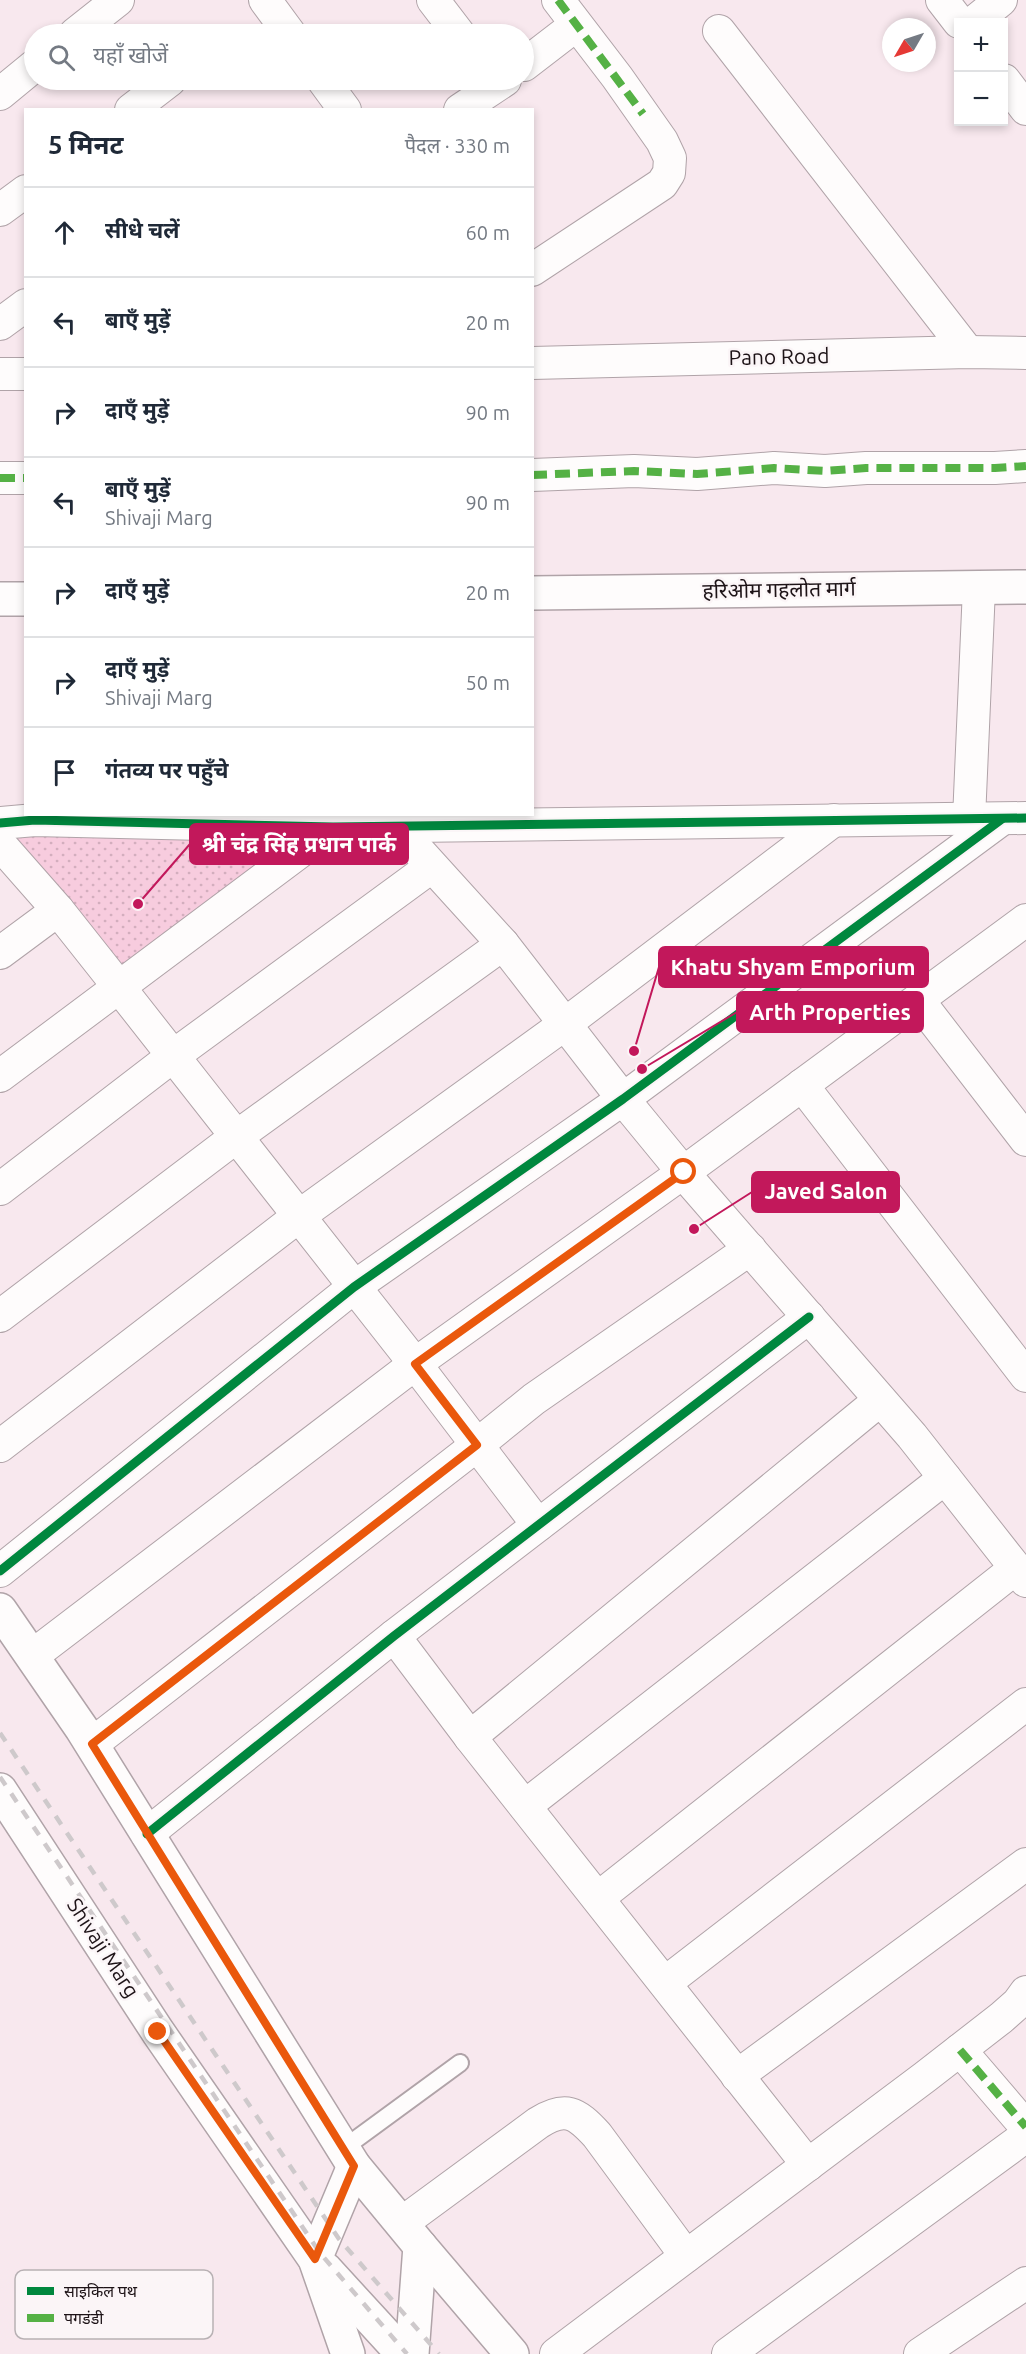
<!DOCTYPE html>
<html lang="hi">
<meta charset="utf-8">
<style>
body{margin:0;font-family:Ubuntu,"Noto Sans Devanagari",sans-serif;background:#f2f2f3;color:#1f2937}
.controls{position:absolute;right:18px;top:18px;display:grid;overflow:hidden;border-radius:0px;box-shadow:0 3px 9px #0003}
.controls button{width:54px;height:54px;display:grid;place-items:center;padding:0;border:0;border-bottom:2px solid #e0e1e3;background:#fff;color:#1f2937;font:30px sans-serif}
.compass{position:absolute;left:882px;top:18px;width:54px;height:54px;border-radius:50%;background:#fff;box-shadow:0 3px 9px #0003;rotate:231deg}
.stop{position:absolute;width:18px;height:18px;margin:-14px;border:4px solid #ea580c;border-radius:50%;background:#fff}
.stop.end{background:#ea580c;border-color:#fff;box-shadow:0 2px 6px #0008}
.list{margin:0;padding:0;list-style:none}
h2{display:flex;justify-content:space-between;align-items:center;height:78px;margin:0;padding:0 24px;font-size:26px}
h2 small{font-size:20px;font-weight:400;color:#747a83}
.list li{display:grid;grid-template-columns:39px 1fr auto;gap:18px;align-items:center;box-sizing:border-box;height:90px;padding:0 24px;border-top:2px solid #e0e1e3}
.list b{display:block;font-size:22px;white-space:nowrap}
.list p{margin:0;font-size:20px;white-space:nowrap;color:#747a83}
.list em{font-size:20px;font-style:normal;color:#747a83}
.icon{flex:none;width:33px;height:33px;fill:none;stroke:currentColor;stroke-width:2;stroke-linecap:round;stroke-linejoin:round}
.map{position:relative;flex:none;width:1026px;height:2354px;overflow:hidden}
.search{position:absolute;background:#fff;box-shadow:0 3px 9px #0003;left:24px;top:24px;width:510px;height:66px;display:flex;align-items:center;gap:15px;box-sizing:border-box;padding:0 21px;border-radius:33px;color:#747a83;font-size:22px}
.panel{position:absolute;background:#fff;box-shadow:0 3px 9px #0003;left:24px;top:108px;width:510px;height:708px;border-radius:0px}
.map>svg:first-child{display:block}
.grass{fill:url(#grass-dots)}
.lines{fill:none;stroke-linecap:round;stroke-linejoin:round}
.service-casing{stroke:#b0a3a8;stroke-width:20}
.minor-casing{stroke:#b0a3a8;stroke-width:34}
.tertiary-casing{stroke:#b0a3a8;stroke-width:36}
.secondary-casing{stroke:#b0a3a8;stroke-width:36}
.service{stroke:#fefcfc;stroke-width:16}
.minor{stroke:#fefcfc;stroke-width:32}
.tertiary{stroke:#fefcfc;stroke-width:33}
.secondary{stroke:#fefcfc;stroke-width:33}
.rail{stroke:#cec9cb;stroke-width:4.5;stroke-dasharray:10 10;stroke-linecap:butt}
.quiet{stroke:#55b145;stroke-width:8;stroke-dasharray:15 8;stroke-linecap:butt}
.cycleway-casing{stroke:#fbf5f7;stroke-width:13}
.cycleway{stroke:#00873e;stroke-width:9}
.route{stroke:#ea580c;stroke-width:8}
.labels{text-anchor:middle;stroke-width:5;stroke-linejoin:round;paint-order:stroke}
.street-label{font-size:21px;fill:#1d1317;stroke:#fbf5f7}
.key{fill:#fbf5f7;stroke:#b8b1b4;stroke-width:1.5}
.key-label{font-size:16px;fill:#1d1317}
.leader{fill:none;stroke:#c2185b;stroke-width:2}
.callout-dot{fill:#c2185b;stroke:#fbf5f7;stroke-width:2}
.callout{fill:#c2185b;stroke:#c2185b;stroke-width:2}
.callout-label{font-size:22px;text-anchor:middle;font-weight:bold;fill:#fff}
</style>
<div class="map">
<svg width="1026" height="2354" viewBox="0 0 1026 2354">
<defs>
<pattern id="grass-dots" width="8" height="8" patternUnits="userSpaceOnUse" patternTransform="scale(1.5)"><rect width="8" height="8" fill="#f7ccde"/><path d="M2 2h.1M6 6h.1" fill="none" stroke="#d3aebe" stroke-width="1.8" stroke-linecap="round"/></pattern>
</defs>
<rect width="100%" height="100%" fill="#f8e8ee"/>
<path class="grass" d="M8,836L294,841L122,967Z"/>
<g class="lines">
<defs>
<path id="service" d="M344,2148L460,2063"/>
<g id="minor">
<path d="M265,0L290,34"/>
<path d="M433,0L459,34"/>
<path d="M942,0L959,22"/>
<path d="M974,22L1001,0"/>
<path d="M719,31L968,352"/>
<path d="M75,34L118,0"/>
<path d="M524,65L576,25"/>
<path d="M323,80L345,110"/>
<path d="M1004,80L1026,109"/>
<path d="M0,94L34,66"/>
<path d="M131,110L170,80"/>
<path d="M460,110L505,80"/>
<path d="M0,210L26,191"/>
<path d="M532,270L662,184L669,173L670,158L662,141L617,77L558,0"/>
<path d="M0,324L26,305"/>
<path d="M532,363L968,352L1026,353"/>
<path d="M0,374H26"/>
<path d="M532,475L634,471L697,474L774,468L825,471L866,468H995L1026,466"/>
<path d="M0,478H26"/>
<path d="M395,814V825L503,944L623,1099L692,1183L912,1436L1026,1581"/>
<path d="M969,819L979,588"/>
<path d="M0,823L35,820L333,827L1026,818"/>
<path d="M0,844L58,910L119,987L423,1374L538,1525"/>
<path d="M0,953L58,910"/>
<path d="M918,1000L1026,1140"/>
<path d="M0,1076L333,827"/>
<path d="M802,1085L1026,1376"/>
<path d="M0,1189L173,1056L431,867"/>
<path d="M0,1316L236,1137L503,944"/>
<path d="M0,1446L299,1216L565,1024L834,820"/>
<path d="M0,1571L354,1287L623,1099L1002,819"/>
<path d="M394,1636L470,1737L808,2165"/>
<path d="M32,1656L415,1364L684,1172L1026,920"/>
<path d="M470,1737L880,1400"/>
<path d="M92,1744L477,1445L534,1399L750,1249"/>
<path d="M525,1806L945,1478"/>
<path d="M147,1834L394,1636L809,1317"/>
<path d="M598,1898L1016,1568"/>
<path d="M665,1983L1026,1704"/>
<path d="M960,2050L1026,2127"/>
<path d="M737,2076L1026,1864"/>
<path d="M402,2223L538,2123C565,2106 576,2112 597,2135L686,2256"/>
<path d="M556,2354L925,2077L1001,2018L1018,2003L1026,1992"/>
<path d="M728,2354L1026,2136"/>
<path d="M920,2354L1026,2283"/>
</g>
<g id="tertiary">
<path d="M532,593L1026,587"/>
<path d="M0,599H26"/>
<path d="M420,2246L512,2354"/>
</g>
<g id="secondary">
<path d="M0,1610L82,1729L354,2166L420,2246L412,2354"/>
<path d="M0,1790L158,2032L315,2259L348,2354"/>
<path d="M315,2259L354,2166"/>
<path d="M325,2269L403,2354"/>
</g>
</defs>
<use href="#service" class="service-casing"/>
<use href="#minor" class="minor-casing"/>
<use href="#tertiary" class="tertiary-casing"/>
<use href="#secondary" class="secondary-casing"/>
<use href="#service" class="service"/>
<use href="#minor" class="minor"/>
<use href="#tertiary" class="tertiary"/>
<use href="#secondary" class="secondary"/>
<g class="rail">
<path d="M0,1733L339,2239L439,2354"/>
<path d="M0,1777L320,2253L407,2354"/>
</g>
<g class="quiet">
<path d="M558,0L643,114"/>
<path d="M532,475L634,471L697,474L774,468L825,471L866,468H995L1026,466"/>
<path d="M0,478H26"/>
<path d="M960,2050L1026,2127"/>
</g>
<defs>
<g id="cycleway">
<path d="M0,823L35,820L333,827L1026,818"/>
<path d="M0,1571L354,1287L623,1099L1002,819"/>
<path d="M147,1834L394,1636L809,1317"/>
</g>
</defs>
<use href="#cycleway" class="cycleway-casing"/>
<use href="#cycleway" class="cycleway"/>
</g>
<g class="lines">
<path class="route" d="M158,2032L315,2259L354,2166L92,1744L477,1445L415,1364L684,1172"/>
</g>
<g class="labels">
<g class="street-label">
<text transform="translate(779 357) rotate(-1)" y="7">Pano Road</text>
<text transform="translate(779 590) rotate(-1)" y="7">हरिओम गहलोत मार्ग</text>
<text transform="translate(103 1948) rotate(57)" y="7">Shivaji Marg</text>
</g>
</g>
<rect x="15" y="2270" width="198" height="69" rx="9" class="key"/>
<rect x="27" y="2287" width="27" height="8" fill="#00873e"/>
<rect x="27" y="2314" width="27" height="8" fill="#55b145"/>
<g class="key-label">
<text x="64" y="2297">साइकिल पथ</text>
<text x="64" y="2324">पगडंडी</text>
</g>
<path class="leader" d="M138 904L190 844M634 1051L659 967M642 1069L737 1012M694 1229L752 1192"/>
<g class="callout-dot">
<circle cx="138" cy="904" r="6"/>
<circle cx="634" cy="1051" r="6"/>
<circle cx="642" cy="1069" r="6"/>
<circle cx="694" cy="1229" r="6"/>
</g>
<g class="callout">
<rect x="190" y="824" width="218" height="40" rx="6"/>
<rect x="659" y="947" width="269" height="40" rx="6"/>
<rect x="737" y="992" width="186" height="40" rx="6"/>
<rect x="752" y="1172" width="147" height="40" rx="6"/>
</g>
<g class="callout-label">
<text x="299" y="852">श्री चंद्र सिंह प्रधान पार्क</text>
<text x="793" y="975">Khatu Shyam Emporium</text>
<text x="830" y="1020">Arth Properties</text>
<text x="826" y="1199">Javed Salon</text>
</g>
</svg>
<div class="controls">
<button>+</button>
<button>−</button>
</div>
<svg class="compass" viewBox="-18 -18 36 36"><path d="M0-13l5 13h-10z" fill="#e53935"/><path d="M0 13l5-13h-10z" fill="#747a83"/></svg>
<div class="stop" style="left:684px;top:1172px"></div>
<div class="stop end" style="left:158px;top:2032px"></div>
<div class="search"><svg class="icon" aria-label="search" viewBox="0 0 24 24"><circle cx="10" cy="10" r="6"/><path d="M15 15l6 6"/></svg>यहाँ खोजें</div>
<section class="panel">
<h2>5 मिनट<small>पैदल · 330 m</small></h2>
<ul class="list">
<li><svg class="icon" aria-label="ahead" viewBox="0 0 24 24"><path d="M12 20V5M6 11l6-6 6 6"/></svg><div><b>सीधे चलें</b></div><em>60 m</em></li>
<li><svg class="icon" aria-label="left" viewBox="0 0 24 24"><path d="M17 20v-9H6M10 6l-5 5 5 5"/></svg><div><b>बाएँ मुड़ें</b></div><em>20 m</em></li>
<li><svg class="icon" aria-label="right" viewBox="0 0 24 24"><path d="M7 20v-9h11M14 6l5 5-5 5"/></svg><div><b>दाएँ मुड़ें</b></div><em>90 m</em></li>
<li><svg class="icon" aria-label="left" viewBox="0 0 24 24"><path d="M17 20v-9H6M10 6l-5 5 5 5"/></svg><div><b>बाएँ मुड़ें</b><p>Shivaji Marg</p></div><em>90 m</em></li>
<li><svg class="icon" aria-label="right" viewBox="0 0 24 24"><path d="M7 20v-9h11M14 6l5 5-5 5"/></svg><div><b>दाएँ मुड़ें</b></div><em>20 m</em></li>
<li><svg class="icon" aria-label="right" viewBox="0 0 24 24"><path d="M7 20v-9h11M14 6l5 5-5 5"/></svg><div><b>दाएँ मुड़ें</b><p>Shivaji Marg</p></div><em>50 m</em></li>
<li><svg class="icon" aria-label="arrive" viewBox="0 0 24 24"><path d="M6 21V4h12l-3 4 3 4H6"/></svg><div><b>गंतव्य पर पहुँचे</b></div></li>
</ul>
</section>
</div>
